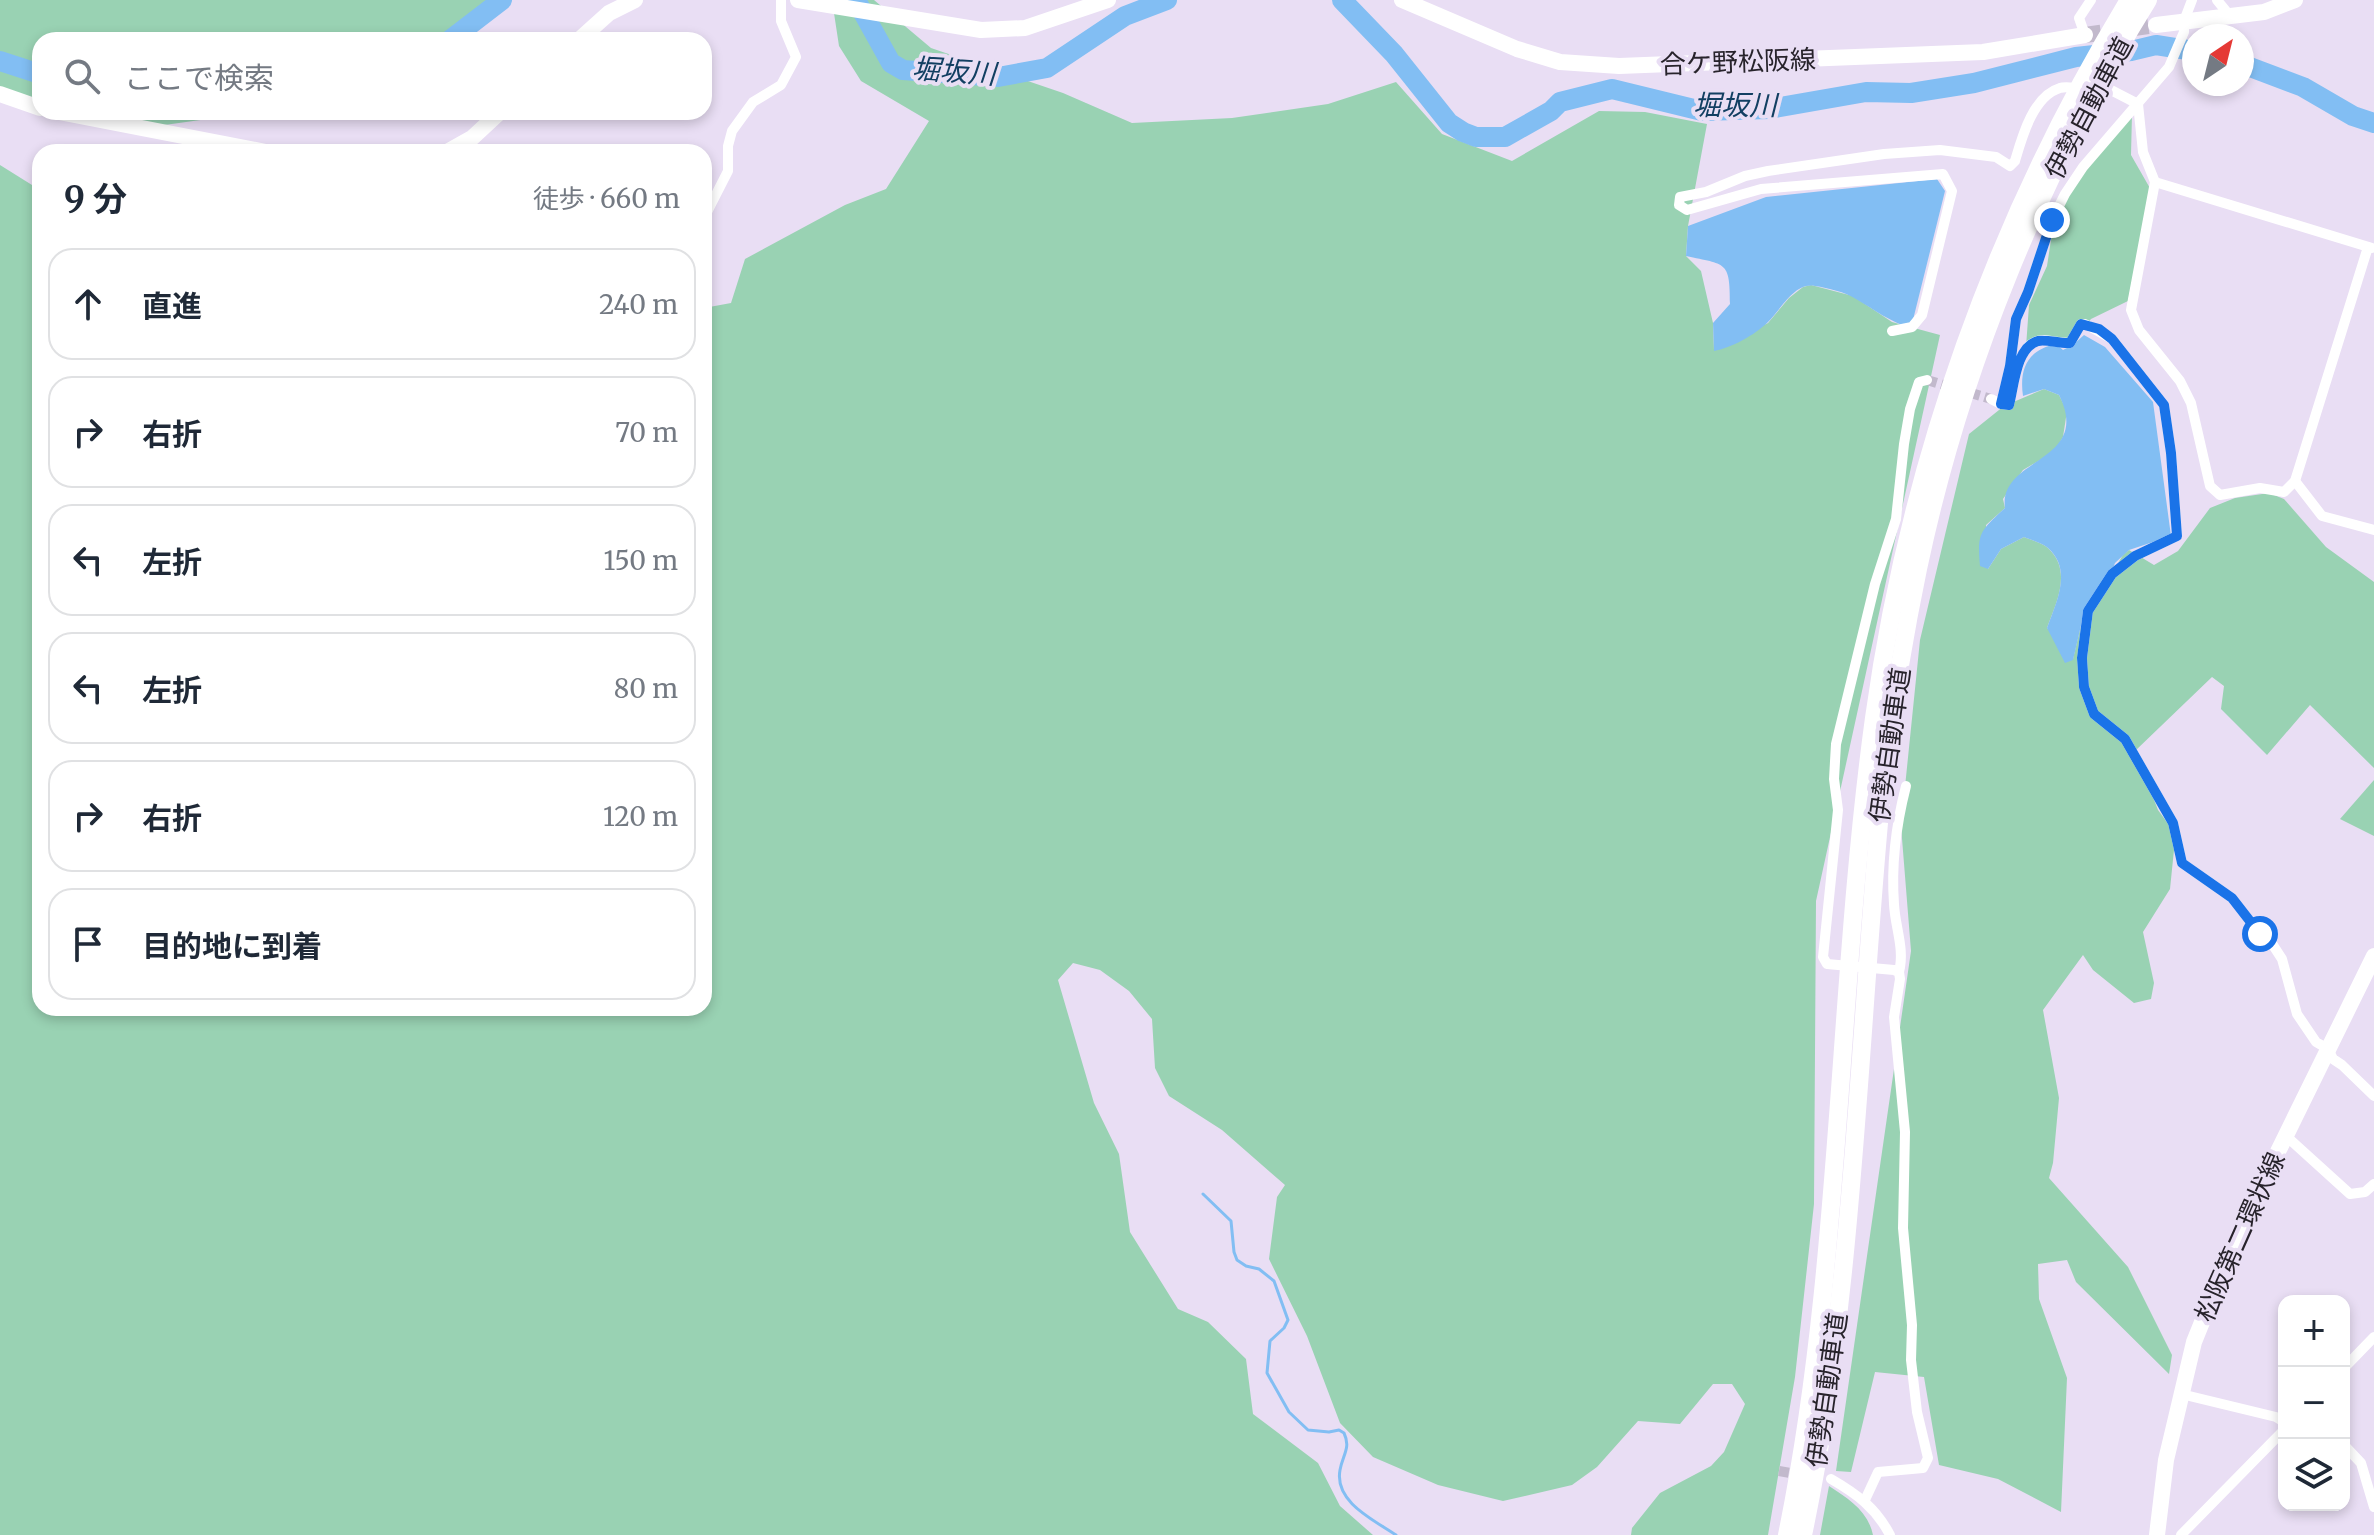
<!DOCTYPE html>
<html lang="ja">
<meta charset="utf-8">
<style>
body{margin:0;font-family:Merriweather,"Noto Sans JP",serif;background:#f2f2f3;color:#1f2937}
.controls{position:absolute;right:24px;bottom:24px;display:grid;overflow:hidden;border-radius:16px;box-shadow:0 4px 12px #0003}
.controls button{width:72px;height:72px;display:grid;place-items:center;padding:0;border:0;border-bottom:2px solid #e0e1e3;background:#fff;color:#1f2937;font:40px sans-serif}
.compass{position:absolute;left:2182px;top:24px;width:72px;height:72px;border-radius:50%;background:#fff;box-shadow:0 4px 12px #0003;rotate:35deg}
.stop{position:absolute;width:24px;height:24px;margin:-18px;border:6px solid #1a73e8;border-radius:50%;background:#fff}
.stop.end{background:#1a73e8;border-color:#fff;box-shadow:0 2px 8px #0008}
.list{margin:0;padding:0;list-style:none}
h2{display:flex;justify-content:space-between;align-items:center;height:104px;margin:0;padding:0 32px;font-size:34px}
h2 small{font-size:26px;font-weight:400;color:#747a83}
.list li{display:grid;grid-template-columns:52px 1fr auto;gap:24px;align-items:center;box-sizing:border-box;height:112px;margin:0 16px 16px;padding:0 16px;border:2px solid #e0e1e3;border-radius:24px}
.list b{display:block;font-size:30px;white-space:nowrap}
.list em{font-size:26px;font-style:normal;color:#747a83}
.icon{flex:none;width:44px;height:44px;fill:none;stroke:currentColor;stroke-width:2;stroke-linecap:round;stroke-linejoin:round}
.map{position:relative;flex:none;width:2374px;height:1535px;overflow:hidden}
.search{position:absolute;background:#fff;box-shadow:0 4px 12px #0003;left:32px;top:32px;width:680px;height:88px;display:flex;align-items:center;gap:20px;box-sizing:border-box;padding:0 28px;border-radius:24px;color:#747a83;font-size:30px}
.panel{position:absolute;background:#fff;box-shadow:0 4px 12px #0003;left:32px;top:144px;width:680px;height:872px;border-radius:24px}
.map>svg:first-child{display:block}
.green{fill:#99d2b3}
.water{fill:#82bef3}
.lines{fill:none;stroke-linecap:round;stroke-linejoin:round}
.stream{stroke:#82bef3;stroke-width:3}
.river{stroke:#82bef3;stroke-width:20}
.minor-tunnel{stroke:#c2b9cc;stroke-width:10;stroke-dasharray:10 5;stroke-linecap:butt}
.primary-tunnel{stroke:#c2b9cc;stroke-width:16;stroke-dasharray:16 8;stroke-linecap:butt}
.minor{stroke:#fff;stroke-width:10}
.primary{stroke:#fff;stroke-width:16}
.motorway{stroke:#fff;stroke-width:18}
.route{stroke:#1a73e8;stroke-width:10}
.labels{text-anchor:middle;stroke-width:8;stroke-linejoin:round;paint-order:stroke}
.street-label{font-size:26px;fill:#27232b;stroke:#e9def4}
.water-label{font-size:28px;font-style:italic;fill:#123f62;stroke:#e9def4}
</style>
<div class="map">
<svg width="2374" height="1535" viewBox="0 0 2374 1535">
<rect width="100%" height="100%" fill="#e9def4"/>
<g class="green">
<path d="M0,0H489L439,40H40V108L0,94Z"/>
<path d="M832,0H874L931,48L1063,93L1132,123L1232,118L1328,104L1396,82L1442,134L1512,161L1599,111L1645,112L1707,124L1688,226L1686,256L1701,271L1713,323L1714,350L1768,323L1789,298L1803,287L1811,285L1853,296L1892,322L1940,335L1816,901L1814,1204L1795,1377L1768,1535H1631L1632,1528L1660,1493L1711,1466L1724,1452L1745,1404L1732,1384H1713L1680,1424L1638,1421L1597,1467L1572,1485L1503,1501L1438,1485L1373,1457L1340,1423L1307,1336L1269,1259L1277,1197L1285,1185L1222,1130L1169,1096L1155,1068L1152,1019L1129,991L1100,970L1073,963L1058,980L1094,1103L1119,1154L1130,1232L1178,1309L1208,1322L1246,1359L1253,1414L1318,1463L1340,1506L1373,1535H0V165L40,190V1008H704V308L731,303L745,259L845,205L886,189L929,121L861,81L839,46Z"/>
<path d="M59,112H257L143,128Z"/>
<path d="M2132,114L2131,155L2151,190L2128,301L2091,319L2075,338L2026,347L2029,305L2047,266L2055,214L2065,191Z"/>
<path d="M2044,389L2059,395L2067,411L2063,437L2054,452L2023,470L2003,499L2005,508L1986,525L1988,569L2001,549L2024,537C2031,540 2042,543 2048,548C2073,571 2056,603 2047,628L2073,659L2082,621L2123,555L2129,550L2154,565L2178,551L2210,508L2235,498L2269,493L2284,499L2326,547L2374,582V768L2310,705L2267,755L2221,709L2224,686L2212,677L2135,751L2158,810L2169,825L2175,840L2170,889L2143,932L2154,983L2151,999L2134,1003L2093,970L2083,955L2043,1010L2059,1098L2053,1163L2049,1178L2128,1267L2172,1355L2169,1374L2076,1282L2067,1260L2038,1264L2039,1299L2067,1378L2061,1512L1998,1479L1939,1465L1924,1377L1875,1372L1851,1472L1836,1471L1911,951L1901,826L1920,640L1969,434L2004,406Z"/>
<path d="M2374,780V836L2340,819Z"/>
<path d="M1829,1486C1849,1499 1868,1511 1873,1535H1820Z"/>
</g>
<g class="water">
<path d="M1937,179L1945,191L1911,328C1890,322 1875,310 1856,299C1845,292 1828,288 1815,286C1794,282 1781,310 1768,322C1755,335 1731,348 1714,351L1713,323L1730,304C1730,260 1726,265 1686,256L1688,226L1766,197Z"/>
<path d="M2084,335L2105,347L2153,402L2171,536L2129,550L2115,563L2109,579L2082,621L2073,660L2065,663L2047,628C2056,603 2073,570 2048,548C2042,543 2031,540 2024,537L2001,549L1988,569L1980,566C1977,533 1980,531 2005,508C1998,457 2093,463 2059,395L2044,389L2023,396C2019,368 2028,350 2056,344L2063,350L2073,345Z"/>
</g>
<g class="lines">
<path class="stream" d="M1203,1194L1231,1221L1234,1252L1237,1260L1246,1266L1259,1269L1274,1281L1288,1320L1284,1328L1270,1341L1267,1373L1289,1412L1308,1430L1329,1432L1339,1430L1344,1433C1351,1448 1343,1454 1340,1470C1334,1502 1374,1520 1396,1535"/>
<g class="river">
<path d="M856,0L891,63L903,70L998,77L1047,68L1125,16L1167,0"/>
<path d="M1342,0L1394,54L1449,123L1463,132L1476,137H1505L1551,111L1560,102L1612,89L1702,111L1769,109L1866,92L1911,93L1974,83L2076,57L2131,51L2156,45L2194,51"/>
<path d="M450,40L502,0"/>
<path d="M0,61L40,74"/>
<path d="M2242,64L2303,87L2353,116L2374,123"/>
</g>
<g class="minor-tunnel">
<path d="M1927,380L1991,399"/>
<path d="M1779,1471L1801,1475"/>
</g>
<path class="primary-tunnel" d="M2085,35L2156,25"/>
<g class="minor">
<path d="M2217,0L2230,16"/>
<path d="M2085,35L2079,18L2091,0"/>
<path d="M2095,89H2109L2138,104"/>
<path d="M2138,104L2143,152L2155,182L2131,310L2139,330L2180,381L2191,403L2210,486L2220,495L2260,488L2284,492L2295,481L2368,247"/>
<path d="M2155,182L2372,248"/>
<path d="M704,218L728,171V146L732,131L753,102L781,85L796,57L781,21V0"/>
<path d="M1892,331L1912,327L1922,315L1952,191L1943,174L1761,189L1687,210L1679,205L1680,197L1706,192L1745,176L1768,171L1884,154L1940,150L1996,157L2010,166L2015,161C2022,137 2033,96 2060,88C2065,86 2074,88 2079,88"/>
<path d="M1991,399L2001,404L2010,366L2016,319L2028,292L2052,220L2065,194L2083,167L2169,67L2184,32V21L2192,0"/>
<path d="M2001,404L2009,405C2014,386 2017,339 2044,340C2053,341 2061,343 2070,343L2081,324H2085L2112,339L2164,405L2171,453L2177,536L2135,556L2112,574L2088,611L2082,658L2084,687L2094,714L2125,739L2173,823L2182,863L2232,898L2260,934L2269,939L2282,959L2297,1014L2316,1042L2328,1049L2333,1059L2342,1065L2374,1096"/>
<path d="M2295,481L2322,516L2374,530"/>
<path d="M1899,972C1905,949 1895,927 1894,904C1891,863 1896,825 1906,786"/>
<path d="M2286,1136L2350,1194L2365,1192L2374,1184"/>
<path d="M2344,1368L2374,1337"/>
<path d="M2181,1394L2276,1417L2284,1422"/>
<path d="M2344,1445L2361,1463L2374,1507"/>
<path d="M1831,1479C1857,1494 1876,1508 1890,1535"/>
<path d="M1865,1500L1878,1472L1923,1468L1928,1458L1917,1412L1911,1360L1912,1325L1903,1228L1905,1132L1894,1017L1900,979L1899,972L1894,970L1827,964L1823,957L1838,810L1834,779L1836,744L1875,584L1896,519L1904,444L1910,409L1919,382L1927,380"/>
<path d="M2181,1535L2284,1430"/>
</g>
<g class="primary">
<path d="M798,0L981,30L1025,28L1108,0"/>
<path d="M1402,0L1517,49L1560,62L1619,66L1983,52L2085,35"/>
<path d="M2156,25L2264,12L2295,0"/>
<path d="M579,40L609,13L635,0"/>
<path d="M0,94L40,108"/>
<path d="M59,112L266,152"/>
<path d="M447,152L472,138L500,112"/>
<path d="M2157,1535L2166,1460L2194,1342L2238,1233L2374,956"/>
</g>
<g class="motorway">
<path d="M1787,1535C1842,1266 1837,989 1874,718C1909,464 1996,219 2129,0"/>
<path d="M1803,1535C1854,1294 1858,1046 1881,801C1890,723 1902,646 1918,569C1960,369 2040,174 2148,0"/>
</g>
</g>
<g class="lines">
<path class="route" d="M2052,220L2028,292L2016,319L2010,366L2001,404L2009,405C2014,386 2016,347 2038,341C2047,339 2060,344 2070,343L2081,324L2099,329L2112,339L2164,405L2171,453L2177,536L2135,556L2112,574L2088,611L2082,658L2084,687L2094,714L2125,739L2173,823L2182,863L2232,898L2260,934"/>
</g>
<g class="labels">
<g class="street-label">
<text transform="translate(1738 62) rotate(-2)" y="9">合ケ野松阪線</text>
<text transform="translate(2089 108) rotate(-62)" y="9">伊勢自動車道</text>
<text transform="translate(1890 745) rotate(-82)" y="9">伊勢自動車道</text>
<text transform="translate(2240 1237) rotate(-66)" y="9">松阪第二環状線</text>
<text transform="translate(1827 1390) rotate(-82)" y="9">伊勢自動車道</text>
</g>
<g class="water-label">
<text transform="translate(954 71) rotate(4)" y="10">堀坂川</text>
<text x="1735" y="115">堀坂川</text>
</g>
</g>
</svg>
<div class="controls">
<button>+</button>
<button>−</button>
<button><svg class="icon" aria-label="layers" viewBox="0 0 24 24"><path d="M12 4l9 5-9 5-9-5zM3 14l9 5 9-5"/></svg></button>
</div>
<svg class="compass" viewBox="-18 -18 36 36"><path d="M0-13l5 13h-10z" fill="#e53935"/><path d="M0 13l5-13h-10z" fill="#747a83"/></svg>
<div class="stop" style="left:2260px;top:934px"></div>
<div class="stop end" style="left:2052px;top:220px"></div>
<div class="search"><svg class="icon" aria-label="search" viewBox="0 0 24 24"><circle cx="10" cy="10" r="6"/><path d="M15 15l6 6"/></svg>ここで検索</div>
<section class="panel">
<h2>9 分<small>徒歩 · 660 m</small></h2>
<ul class="list">
<li><svg class="icon" aria-label="ahead" viewBox="0 0 24 24"><path d="M12 20V5M6 11l6-6 6 6"/></svg><div><b>直進</b></div><em>240 m</em></li>
<li><svg class="icon" aria-label="right" viewBox="0 0 24 24"><path d="M7 20v-9h11M14 6l5 5-5 5"/></svg><div><b>右折</b></div><em>70 m</em></li>
<li><svg class="icon" aria-label="left" viewBox="0 0 24 24"><path d="M17 20v-9H6M10 6l-5 5 5 5"/></svg><div><b>左折</b></div><em>150 m</em></li>
<li><svg class="icon" aria-label="left" viewBox="0 0 24 24"><path d="M17 20v-9H6M10 6l-5 5 5 5"/></svg><div><b>左折</b></div><em>80 m</em></li>
<li><svg class="icon" aria-label="right" viewBox="0 0 24 24"><path d="M7 20v-9h11M14 6l5 5-5 5"/></svg><div><b>右折</b></div><em>120 m</em></li>
<li><svg class="icon" aria-label="arrive" viewBox="0 0 24 24"><path d="M6 21V4h12l-3 4 3 4H6"/></svg><div><b>目的地に到着</b></div></li>
</ul>
</section>
</div>
